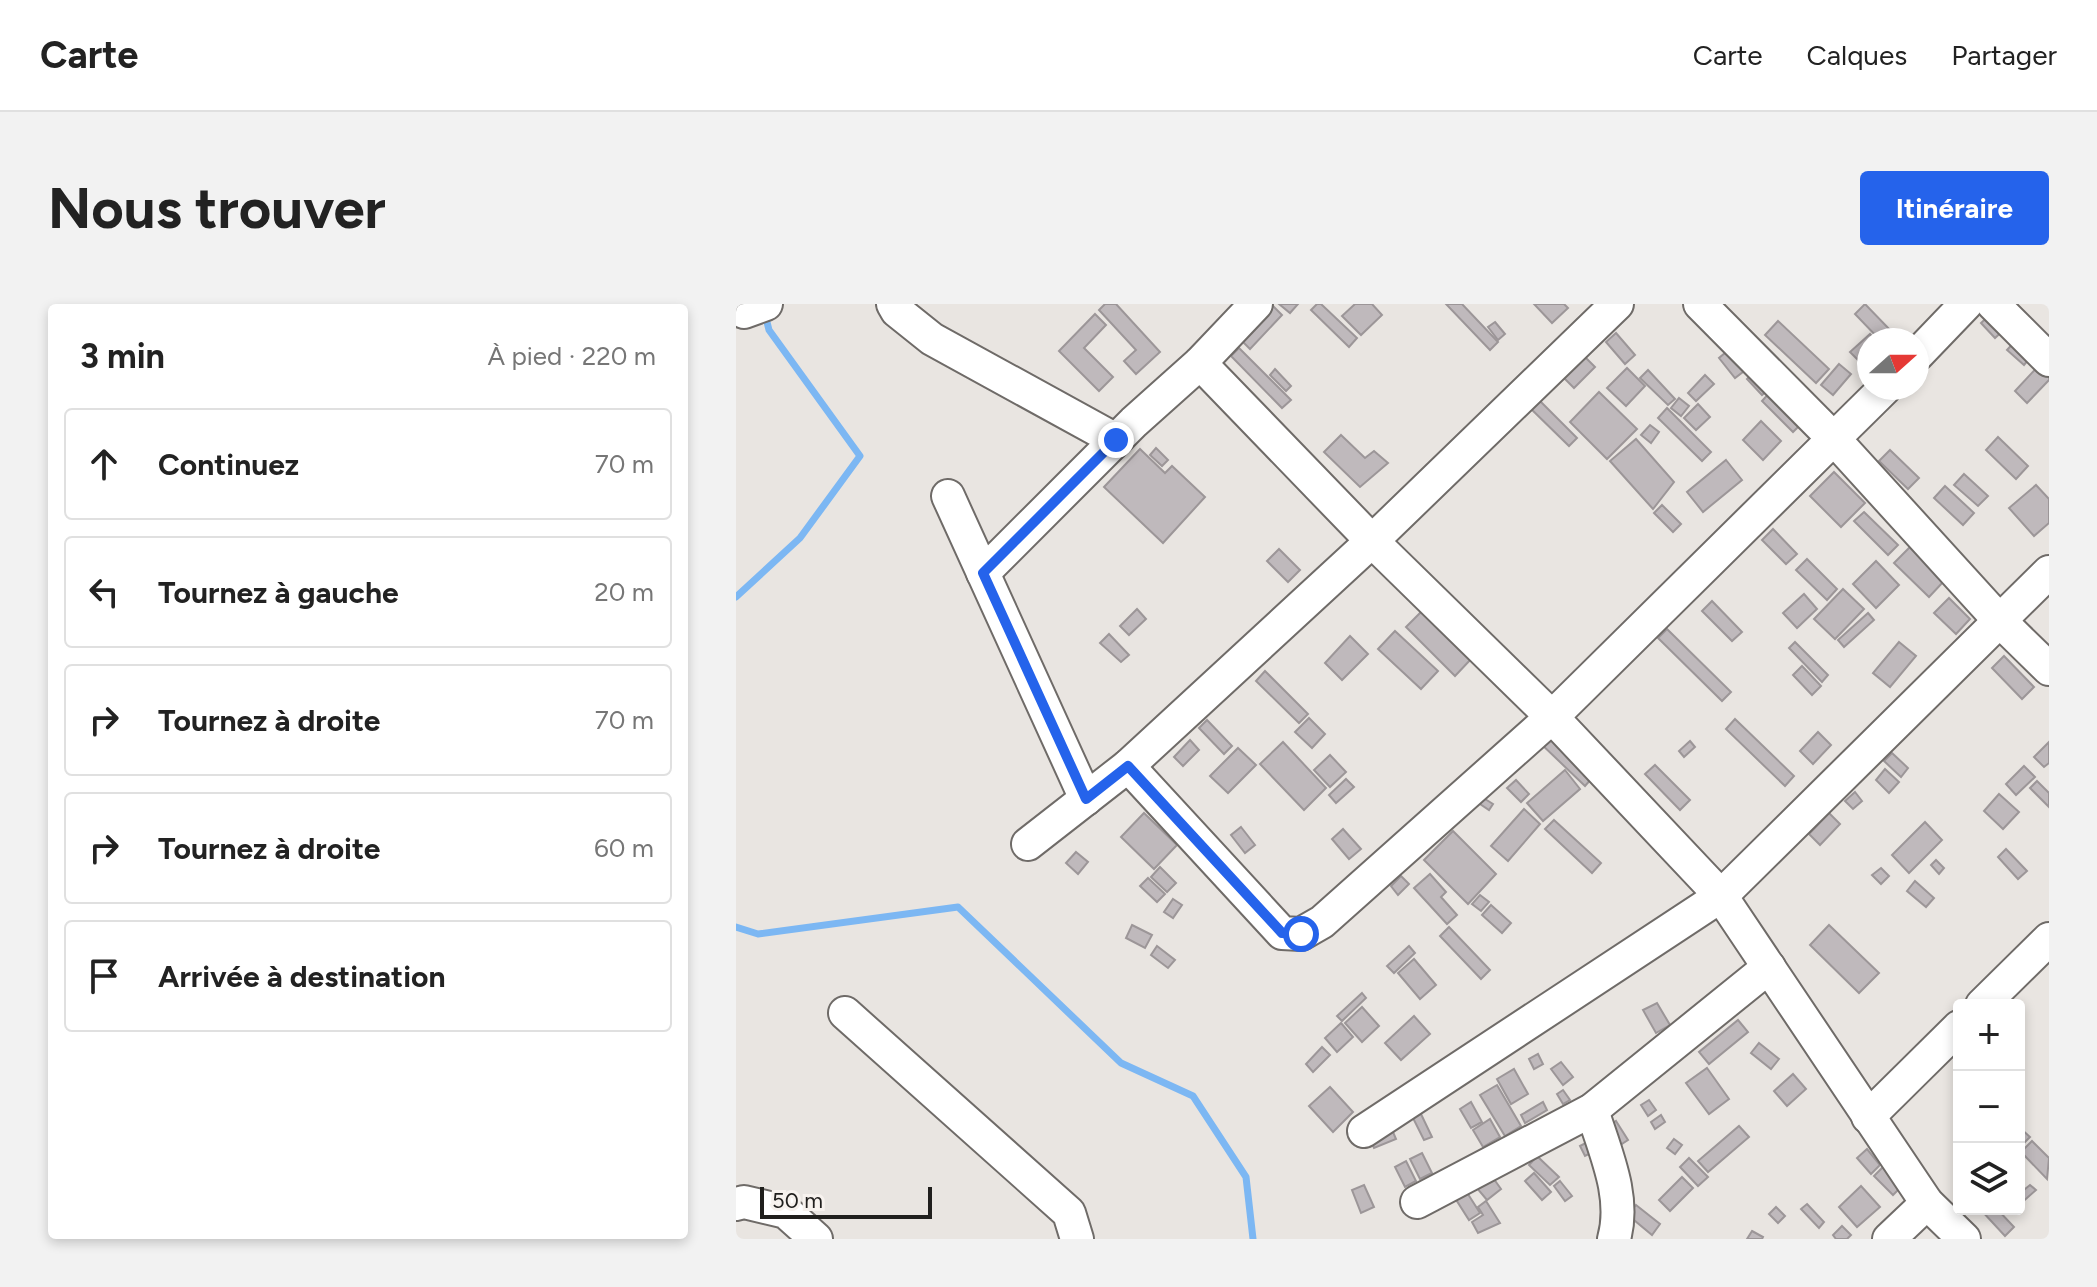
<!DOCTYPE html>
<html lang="fr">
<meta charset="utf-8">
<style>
body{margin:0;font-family:Figtree,sans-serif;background:#f2f2f2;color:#222}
.controls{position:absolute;right:24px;bottom:24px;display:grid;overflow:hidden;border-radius:8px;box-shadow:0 4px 12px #0003}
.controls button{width:72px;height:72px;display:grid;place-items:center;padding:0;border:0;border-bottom:2px solid #e0e0e0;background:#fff;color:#222;font:40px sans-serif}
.compass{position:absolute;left:1121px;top:24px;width:72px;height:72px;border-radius:50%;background:#fff;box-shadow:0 4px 12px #0003;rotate:69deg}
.scale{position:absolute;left:24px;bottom:20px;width:172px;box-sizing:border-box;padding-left:8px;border:4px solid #201f1d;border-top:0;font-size:22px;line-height:28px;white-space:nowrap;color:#201f1d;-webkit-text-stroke:6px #f7f2ee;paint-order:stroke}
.stop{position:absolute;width:24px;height:24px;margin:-18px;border:6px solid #2563eb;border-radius:50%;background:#fff}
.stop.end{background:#2563eb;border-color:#fff;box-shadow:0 2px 8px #0008}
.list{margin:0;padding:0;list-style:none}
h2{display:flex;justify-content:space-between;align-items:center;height:104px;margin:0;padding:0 32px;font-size:34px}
h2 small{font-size:26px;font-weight:400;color:#767676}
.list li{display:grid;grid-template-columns:52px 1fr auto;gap:24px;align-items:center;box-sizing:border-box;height:112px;margin:0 16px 16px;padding:0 16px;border:2px solid #e0e0e0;border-radius:8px}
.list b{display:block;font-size:30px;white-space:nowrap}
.list em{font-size:26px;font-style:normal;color:#767676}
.icon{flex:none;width:44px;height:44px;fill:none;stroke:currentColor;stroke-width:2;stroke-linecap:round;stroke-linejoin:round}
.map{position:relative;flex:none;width:1313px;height:935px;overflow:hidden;border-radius:8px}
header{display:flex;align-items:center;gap:48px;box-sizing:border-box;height:112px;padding:0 40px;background:#fff;border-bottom:2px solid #e0e0e0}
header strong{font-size:38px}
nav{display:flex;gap:44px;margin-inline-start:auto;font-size:28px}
.intro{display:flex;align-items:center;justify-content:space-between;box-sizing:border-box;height:192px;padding:0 48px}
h1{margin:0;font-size:56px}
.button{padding:20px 36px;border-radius:8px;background:#2563eb;color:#fff;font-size:28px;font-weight:700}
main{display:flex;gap:48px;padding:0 48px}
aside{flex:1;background:#fff;border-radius:8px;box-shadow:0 4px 12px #0003}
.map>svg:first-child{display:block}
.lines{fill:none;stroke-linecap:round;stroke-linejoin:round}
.stream{stroke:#7cb7f3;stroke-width:7}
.building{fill:#bfb9bc;stroke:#9c9698;stroke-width:2}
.minor-casing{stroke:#6f6b68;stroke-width:36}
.minor{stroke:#fff;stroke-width:32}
.route{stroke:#2563eb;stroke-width:10}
</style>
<header>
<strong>Carte</strong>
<nav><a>Carte</a><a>Calques</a><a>Partager</a></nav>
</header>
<div class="intro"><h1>Nous trouver</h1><a class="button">Itinéraire</a></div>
<main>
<aside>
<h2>3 min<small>À pied · 220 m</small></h2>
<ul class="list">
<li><svg class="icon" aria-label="ahead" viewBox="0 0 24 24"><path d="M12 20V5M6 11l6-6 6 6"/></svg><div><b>Continuez</b></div><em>70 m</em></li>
<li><svg class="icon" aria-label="left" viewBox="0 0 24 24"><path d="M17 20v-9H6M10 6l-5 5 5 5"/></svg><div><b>Tournez à gauche</b></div><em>20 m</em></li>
<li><svg class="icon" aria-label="right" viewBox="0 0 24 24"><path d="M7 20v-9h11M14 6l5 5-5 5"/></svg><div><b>Tournez à droite</b></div><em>70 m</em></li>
<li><svg class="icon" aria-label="right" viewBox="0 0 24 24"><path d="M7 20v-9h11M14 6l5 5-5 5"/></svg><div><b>Tournez à droite</b></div><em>60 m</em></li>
<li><svg class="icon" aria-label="arrive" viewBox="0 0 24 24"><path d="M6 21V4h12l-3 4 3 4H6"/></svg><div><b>Arrivée à destination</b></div></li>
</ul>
</aside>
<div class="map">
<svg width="1313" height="935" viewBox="0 0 1313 935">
<rect width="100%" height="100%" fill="#e9e5e1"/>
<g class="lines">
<g class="stream">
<path d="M0,293L64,234L124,152L33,26L29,10"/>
<path d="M0,623L22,630L222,603L385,759L457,792L510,873L517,935"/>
</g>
</g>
<g class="building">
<path d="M369,0H380L424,48L400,70L388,57L400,46L363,6Z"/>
<path d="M543,0H562L554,9Z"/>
<path d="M581,0H585L621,34L613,43L575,6Z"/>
<path d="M619,0H636L646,11L625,31L606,12Z"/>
<path d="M710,0H726L762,38L754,46Z"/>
<path d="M798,0H828L832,4L816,19Z"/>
<path d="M1129,0L1157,29L1150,36H1144L1119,10Z"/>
<path d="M536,1L546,11L514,45L503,34Z"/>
<path d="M1258,7L1272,22L1259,34L1245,19Z"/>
<path d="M359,10L370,21L348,44L377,73L363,87L323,47Z"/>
<path d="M1042,17L1093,65L1080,79L1029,31Z"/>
<path d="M759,18L769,30L762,36L752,23Z"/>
<path d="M880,29L899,51L889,60L870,38Z"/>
<path d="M1134,30L1139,36H1133V53L1126,60L1114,48Z"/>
<path d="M1282,34L1298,49L1288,61L1271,46Z"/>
<path d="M503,44L555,96L546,104L495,52Z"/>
<path d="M995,44L1012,64L999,74L983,54Z"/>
<path d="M847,51L859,63L838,84L826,72Z"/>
<path d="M1307,57L1313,63V76L1291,99L1279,87Z"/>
<path d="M1103,60L1115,70L1097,91L1085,81Z"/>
<path d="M891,64L909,82L890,102L871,84Z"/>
<path d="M539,65L555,82L550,87L534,71Z"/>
<path d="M912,66L939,95L932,101L904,74Z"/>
<path d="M1017,69L1033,85L1026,91L1011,75Z"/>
<path d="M969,71L978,80L960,97L952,89Z"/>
<path d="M1036,86L1068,117L1057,128L1026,97Z"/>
<path d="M863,88L901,125L871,155L834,118Z"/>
<path d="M798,91L841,134L833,142L789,99Z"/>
<path d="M943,94L953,102L945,112L935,104Z"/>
<path d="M962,100L974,113L960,126L948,114Z"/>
<path d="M931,104L975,148L966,157L922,114Z"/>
<path d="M1025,117L1045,137L1027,156L1007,136Z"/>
<path d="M914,121L923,128L915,139L905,131Z"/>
<path d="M605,131L629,154L638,147L652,159L624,183L588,148Z"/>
<path d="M1262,133L1292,162L1280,175L1250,146Z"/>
<path d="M900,135L938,178L917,205L874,157Z"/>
<path d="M420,144L432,156L426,162L414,151Z"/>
<path d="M404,145L429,169L436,162L469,193L427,239L368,183Z"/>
<path d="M1154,146L1183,174L1172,185L1143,157Z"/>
<path d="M990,156L1006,176L967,208L951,188Z"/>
<path d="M1098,168L1129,199L1105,223L1074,192Z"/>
<path d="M1228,170L1252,192L1242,202L1218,181Z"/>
<path d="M1300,181L1313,195V219L1298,232L1273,204Z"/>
<path d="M1209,182L1238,209L1227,221L1198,194Z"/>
<path d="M926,201L945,220L937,228L918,209Z"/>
<path d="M1128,208L1162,241L1152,251L1118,217Z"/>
<path d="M1037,225L1061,250L1050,260L1026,236Z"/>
<path d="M1174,243L1208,277L1193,293L1158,259Z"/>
<path d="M543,245L564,266L552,278L531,257Z"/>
<path d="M1071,255L1101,285L1091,296L1060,266Z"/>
<path d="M1140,257L1163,281L1140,304L1117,280Z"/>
<path d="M1107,285L1128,305L1099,335L1078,315Z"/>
<path d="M1068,290L1081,305L1061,324L1047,309Z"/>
<path d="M1213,294L1234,315L1220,330L1198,309Z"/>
<path d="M976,297L1006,328L996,337L966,307Z"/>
<path d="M401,305L410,315L393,331L384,322Z"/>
<path d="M688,305L737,353L719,372L670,323Z"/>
<path d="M1132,309L1138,316L1108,343L1102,336Z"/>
<path d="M931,325L995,388L986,397L922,334Z"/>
<path d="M659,327L702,367L685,385L642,345Z"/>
<path d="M373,330L393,351L385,358L364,339Z"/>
<path d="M614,332L632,350L606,376L589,359Z"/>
<path d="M1059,338L1092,371L1086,378L1053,344Z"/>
<path d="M1163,338L1180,352L1154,383L1137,369Z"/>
<path d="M1268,352L1298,383L1286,395L1256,364Z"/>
<path d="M1066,362L1085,382L1076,391L1057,371Z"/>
<path d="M529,367L572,410L563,419L520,377Z"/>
<path d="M573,414L589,430L576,444L559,428Z"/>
<path d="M999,415L1058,472L1049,482L990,425Z"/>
<path d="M471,416L496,442L488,450L463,424Z"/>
<path d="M809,428L856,474L849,482L801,436Z"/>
<path d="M1082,428L1095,441L1077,460L1064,447Z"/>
<path d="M454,436L463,446L447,462L438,453Z"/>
<path d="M954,437L959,443L948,453L943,447Z"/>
<path d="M547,438L590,484L568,506L524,460Z"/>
<path d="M1313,438V459L1308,463L1298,453Z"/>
<path d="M502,444L520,461L492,489L474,472Z"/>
<path d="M1156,449L1172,464L1165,473L1148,457Z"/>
<path d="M594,451L610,468L594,483L578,466Z"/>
<path d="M919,461L954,496L944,506L909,470Z"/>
<path d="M1288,462L1299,473L1280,491L1270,480Z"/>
<path d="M1149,465L1163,478L1153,489L1140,476Z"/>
<path d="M829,466L844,485L807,517L791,499Z"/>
<path d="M610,475L618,483L600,499L593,491Z"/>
<path d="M780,476L793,490L785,498L771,484Z"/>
<path d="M1301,477L1313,489V503L1294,484Z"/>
<path d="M1119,488L1126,497L1117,505L1109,497Z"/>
<path d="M741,490L757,500L753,506L738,496Z"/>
<path d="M1263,490L1283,508L1267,525L1248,507Z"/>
<path d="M788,505L804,520L772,557L755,542Z"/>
<path d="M408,509L441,541L418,565L385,533Z"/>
<path d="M1093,509L1104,520L1084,541L1073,530Z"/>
<path d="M818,516L865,559L856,569L809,525Z"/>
<path d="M1189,518L1206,536L1173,569L1156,551Z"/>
<path d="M505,523L519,541L509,549L495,531Z"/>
<path d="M607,525L625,545L613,555L596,535Z"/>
<path d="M717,527L760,570L732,600L688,556Z"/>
<path d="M1270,545L1291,567L1282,575L1262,553Z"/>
<path d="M340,548L352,558L342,570L330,559Z"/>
<path d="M1200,556L1208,564L1203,570L1195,561Z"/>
<path d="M424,563L440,579L431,588L415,573Z"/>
<path d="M1145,564L1153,572L1145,580L1136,571Z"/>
<path d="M694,570L710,588L705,593L721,611L711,620L678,584Z"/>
<path d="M665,572L673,580L662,591L655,582Z"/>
<path d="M412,574L429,590L421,598L404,582Z"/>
<path d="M1179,577L1198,594L1190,603L1171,587Z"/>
<path d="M744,591L753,598L745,607L736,600Z"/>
<path d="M437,595L446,601L437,614L428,608Z"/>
<path d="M755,601L775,619L766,629L746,611Z"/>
<path d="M396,621L416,631L409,644L390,634Z"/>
<path d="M1093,621L1143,669L1123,689L1074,641Z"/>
<path d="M713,623L754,666L745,675L704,632Z"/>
<path d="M421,642L439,656L432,664L415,651Z"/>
<path d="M673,642L679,649L658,669L651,662Z"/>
<path d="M678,655L700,681L684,695L662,669Z"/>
<path d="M626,689L630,694L606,717L601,712Z"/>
<path d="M921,699L934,721L920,729L907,706Z"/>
<path d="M626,703L643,722L626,738L609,719Z"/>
<path d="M678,712L694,730L665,756L649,739Z"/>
<path d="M1002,716L1012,728L973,760L963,748Z"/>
<path d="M605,719L617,733L601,748L589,734Z"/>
<path d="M1023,739L1043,755L1035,765L1015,749Z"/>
<path d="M586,743L594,751L577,768L570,760Z"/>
<path d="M802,750L807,760L798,765L793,755Z"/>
<path d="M825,758L837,773L827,781L815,765Z"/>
<path d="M971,764L993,795L973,810L950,779Z"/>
<path d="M778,765L792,790L775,800L761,775Z"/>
<path d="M1057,770L1070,785L1051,802L1038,787Z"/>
<path d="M761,781L785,822L769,832L744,791Z"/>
<path d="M594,783L617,808L597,828L573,802Z"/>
<path d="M827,786L834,796L827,800L821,790Z"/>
<path d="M913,796L920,806L912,812L905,801Z"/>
<path d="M735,798L746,818L735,824L724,805Z"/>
<path d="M807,798L811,806L789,819L785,811Z"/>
<path d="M684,808L696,833L688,836L676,812Z"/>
<path d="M925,811L929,818L919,825L915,818Z"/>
<path d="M754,815L764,833L747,843L737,826Z"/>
<path d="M880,817L892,836L881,843L869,824Z"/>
<path d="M654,821L660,835L638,844L632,830Z"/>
<path d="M1003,822L1013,833L972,868L962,857Z"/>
<path d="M1283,823L1294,833L1284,843L1283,842Z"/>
<path d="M857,835L863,845L849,852L844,842Z"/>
<path d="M938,835L946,841L939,850L931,844Z"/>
<path d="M1296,837L1313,854L1311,875L1285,848Z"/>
<path d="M1131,845L1144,861L1135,870L1121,854Z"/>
<path d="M686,849L696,869L684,875L674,855Z"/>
<path d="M801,852L823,873L814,881L793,861Z"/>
<path d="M953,854L972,873L962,882L944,863Z"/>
<path d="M670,857L680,877L669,883L659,863Z"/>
<path d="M1147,863L1166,882L1157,891L1138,872Z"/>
<path d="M798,869L815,888L806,896L789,877Z"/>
<path d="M755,871L765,885L751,896L740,883Z"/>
<path d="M946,873L957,884L934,907L923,896Z"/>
<path d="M824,877L836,892L829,897L818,882Z"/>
<path d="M628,881L638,903L625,909L616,886Z"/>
<path d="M1294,881L1300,886L1283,901V890Z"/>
<path d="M1125,882L1144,903L1121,923L1103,903Z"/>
<path d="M730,887L744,909L733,916L719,894Z"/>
<path d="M750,897L764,919L742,929L736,918L747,911L742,903Z"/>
<path d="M1071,900L1088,918L1083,924L1065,905Z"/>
<path d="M900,901L924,920L916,931L892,911Z"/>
<path d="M1040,903L1049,912L1042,919L1033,910Z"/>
<path d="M1244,905H1261L1278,923L1269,932Z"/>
<path d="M1106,922L1115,931L1111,935H1100L1097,931Z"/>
<path d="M1016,927L1027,933L1026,935H1011Z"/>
</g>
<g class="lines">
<defs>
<g id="minor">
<path d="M4,0L8,8L30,0"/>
<path d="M157,0L161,7L196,35L380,136"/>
<path d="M964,0L1099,136L1263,316L1313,365"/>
<path d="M1257,0L1313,56"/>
<path d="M1181,51L1230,0"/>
<path d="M464,59L636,237L816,413L985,592L1191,899L1228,935"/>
<path d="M212,192L350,495"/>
<path d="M247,269L398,118L464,59L520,0"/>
<path d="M392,462L546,629L565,630L586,618L816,413L1149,84"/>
<path d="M292,540L392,462L636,237L881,0"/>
<path d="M1246,701L1313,635"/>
<path d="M109,709L333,909L341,935"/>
<path d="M856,806C869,848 890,892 878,935"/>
<path d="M1132,813L1223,723"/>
<path d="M628,827L985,592L1313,268"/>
<path d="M681,898L856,806L1033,663"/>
<path d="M0,900L8,898L50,908L80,935"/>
<path d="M1153,935L1191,899"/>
</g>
</defs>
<use href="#minor" class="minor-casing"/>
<use href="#minor" class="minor"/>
</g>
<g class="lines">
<path class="route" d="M380,136L247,269L350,495L392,462L546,629L565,630"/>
</g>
</svg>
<div class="controls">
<button>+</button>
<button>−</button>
<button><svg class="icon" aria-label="layers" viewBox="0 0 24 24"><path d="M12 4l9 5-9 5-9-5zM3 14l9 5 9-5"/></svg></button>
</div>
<svg class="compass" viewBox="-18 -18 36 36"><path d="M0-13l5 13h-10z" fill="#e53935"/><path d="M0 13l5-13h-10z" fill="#767676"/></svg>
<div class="scale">50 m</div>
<div class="stop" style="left:565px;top:630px"></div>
<div class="stop end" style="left:380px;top:136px"></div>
</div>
</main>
